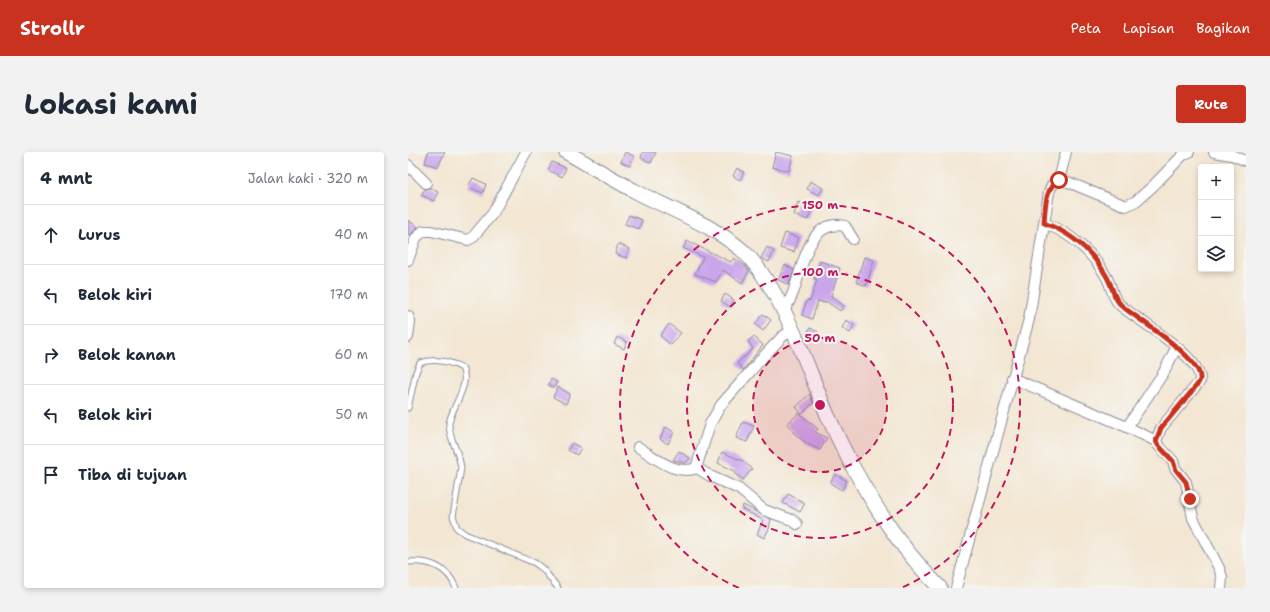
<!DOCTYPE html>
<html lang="id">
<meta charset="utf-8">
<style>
body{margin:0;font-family:"Shantell Sans",sans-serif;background:#f2f2f3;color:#1f2937}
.controls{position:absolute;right:12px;top:12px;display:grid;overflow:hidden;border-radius:4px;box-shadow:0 2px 6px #0003}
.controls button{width:36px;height:36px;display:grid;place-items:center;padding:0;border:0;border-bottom:1px solid #e0e1e3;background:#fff;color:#1f2937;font:20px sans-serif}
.stop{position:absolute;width:12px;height:12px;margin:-9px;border:3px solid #c8321e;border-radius:50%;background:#fff}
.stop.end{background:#c8321e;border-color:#fff;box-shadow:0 1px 4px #0008}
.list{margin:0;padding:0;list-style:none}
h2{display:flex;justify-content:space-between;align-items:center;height:52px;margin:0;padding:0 16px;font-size:17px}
h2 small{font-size:13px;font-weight:400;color:#747a83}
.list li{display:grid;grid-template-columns:26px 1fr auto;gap:12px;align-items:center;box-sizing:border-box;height:60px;padding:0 16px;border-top:1px solid #e0e1e3}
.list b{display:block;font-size:15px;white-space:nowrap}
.list em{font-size:13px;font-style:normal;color:#747a83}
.icon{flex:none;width:22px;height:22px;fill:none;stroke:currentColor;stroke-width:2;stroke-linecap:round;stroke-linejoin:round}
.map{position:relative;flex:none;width:838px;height:436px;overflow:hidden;border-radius:4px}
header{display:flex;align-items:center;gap:24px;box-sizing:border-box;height:56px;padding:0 20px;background:#c8321e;color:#fff}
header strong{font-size:19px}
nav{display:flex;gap:22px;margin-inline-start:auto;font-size:14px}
.intro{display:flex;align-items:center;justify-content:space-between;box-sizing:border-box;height:96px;padding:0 24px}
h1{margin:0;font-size:28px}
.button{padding:10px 18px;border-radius:4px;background:#c8321e;color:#fff;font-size:14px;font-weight:700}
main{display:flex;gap:24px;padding:0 24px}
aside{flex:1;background:#fff;border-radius:4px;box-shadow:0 2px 6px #0003}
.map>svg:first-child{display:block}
.building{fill:#cba5ec}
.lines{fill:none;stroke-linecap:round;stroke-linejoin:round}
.service-casing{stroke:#878a98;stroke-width:7}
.minor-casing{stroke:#878a98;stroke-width:12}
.secondary-casing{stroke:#878a98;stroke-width:16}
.service{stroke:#fff;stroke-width:5}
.minor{stroke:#fff;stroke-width:10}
.secondary{stroke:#fff;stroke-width:14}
.route{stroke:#c8321e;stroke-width:5}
.ring{fill:none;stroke:#c2185b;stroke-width:2;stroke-dasharray:7 5}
.centre{fill:#c2185b;stroke:#f6f6f2;stroke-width:2}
.ring-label{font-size:12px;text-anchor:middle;font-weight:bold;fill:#c2185b;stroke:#f6f6f2;stroke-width:4;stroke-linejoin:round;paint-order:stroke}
</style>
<header>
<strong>Strollr</strong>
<nav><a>Peta</a><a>Lapisan</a><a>Bagikan</a></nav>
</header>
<div class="intro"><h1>Lokasi kami</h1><a class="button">Rute</a></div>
<main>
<aside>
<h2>4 mnt<small>Jalan kaki · 320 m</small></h2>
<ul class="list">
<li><svg class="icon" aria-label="ahead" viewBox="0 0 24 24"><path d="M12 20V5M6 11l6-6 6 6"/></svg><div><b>Lurus</b></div><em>40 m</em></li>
<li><svg class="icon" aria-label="left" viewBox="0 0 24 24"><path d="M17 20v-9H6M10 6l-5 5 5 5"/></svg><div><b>Belok kiri</b></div><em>170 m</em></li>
<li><svg class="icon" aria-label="right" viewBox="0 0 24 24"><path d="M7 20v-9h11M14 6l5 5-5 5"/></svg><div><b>Belok kanan</b></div><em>60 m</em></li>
<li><svg class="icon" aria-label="left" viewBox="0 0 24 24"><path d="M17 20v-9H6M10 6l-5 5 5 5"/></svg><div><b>Belok kiri</b></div><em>50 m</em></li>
<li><svg class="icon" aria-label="arrive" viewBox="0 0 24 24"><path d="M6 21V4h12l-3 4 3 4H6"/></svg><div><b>Tiba di tujuan</b></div></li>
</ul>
</aside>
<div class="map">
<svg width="838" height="436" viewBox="0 0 838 436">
<rect width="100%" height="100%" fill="#f6f6f2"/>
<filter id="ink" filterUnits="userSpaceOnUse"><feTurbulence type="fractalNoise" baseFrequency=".025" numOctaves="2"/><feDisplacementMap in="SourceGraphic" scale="8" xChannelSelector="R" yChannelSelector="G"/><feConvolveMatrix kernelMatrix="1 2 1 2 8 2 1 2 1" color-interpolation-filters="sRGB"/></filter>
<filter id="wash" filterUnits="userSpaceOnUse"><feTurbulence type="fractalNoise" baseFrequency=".012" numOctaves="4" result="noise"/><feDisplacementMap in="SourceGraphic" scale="16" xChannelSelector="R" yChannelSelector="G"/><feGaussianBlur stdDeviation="0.9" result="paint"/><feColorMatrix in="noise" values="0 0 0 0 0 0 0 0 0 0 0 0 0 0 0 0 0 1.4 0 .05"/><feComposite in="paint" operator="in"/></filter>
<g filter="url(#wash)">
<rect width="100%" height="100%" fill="#f3e6d2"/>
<g id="blocks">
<g class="building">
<path d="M20,0H37L30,15L17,11Z"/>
<path d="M217,0L226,4L222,14L213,10Z"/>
<path d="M235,0H248L243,11L233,6Z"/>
<path d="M368,0L385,4L381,19L364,15Z"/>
<path d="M144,10L158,16L154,25L140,18Z"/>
<path d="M329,16L336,20L332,28L325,24Z"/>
<path d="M65,26L78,32L75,41L60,35Z"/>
<path d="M402,29L415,36L411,43L399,37Z"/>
<path d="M22,36L30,40L26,49L13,43L17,37Z"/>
<path d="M390,50L404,55L400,68L386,63Z"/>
<path d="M221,63L234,68L231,77L217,72Z"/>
<path d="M0,68L10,75L2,83L0,82Z"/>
<path d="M377,81L391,86L386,100L372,96Z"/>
<path d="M279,89L323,110L326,106L336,113L341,119L334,131L315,118L308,130L287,122L295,105L275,96Z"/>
<path d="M210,92L222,97L218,106L207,102Z"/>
<path d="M359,95L366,99L361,110L353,106Z"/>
<path d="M456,105L466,108L458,134L448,130Z"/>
<path d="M412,109L432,116L423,144L436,154L432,159L418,149L417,151L410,149L404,167L394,163L399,148L402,149L409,128L406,127Z"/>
<path d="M377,113L386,118L381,133L370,128Z"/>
<path d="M317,142L326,148L322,155L313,149Z"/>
<path d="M355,162L363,168L355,179L347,172Z"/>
<path d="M438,168L446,173L442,181L434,176Z"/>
<path d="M261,172L273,181L263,193L252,184Z"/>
<path d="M402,176L410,180L406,187L398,183Z"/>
<path d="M209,185L219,190L216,197L206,192Z"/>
<path d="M346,185L355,193L335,218L329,211L345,197L340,189Z"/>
<path d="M143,227L149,230L146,236L140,233Z"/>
<path d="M150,235L162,242L158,252L145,245Z"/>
<path d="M402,242L405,251L394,262L388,255Z"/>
<path d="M391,261L410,277L407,280L419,286L412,298L399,292L386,281L379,272Z"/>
<path d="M335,270L346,274L339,290L328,286Z"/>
<path d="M258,275L266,280L260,292L252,287Z"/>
<path d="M164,291L173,296L169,303L160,298Z"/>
<path d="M271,299L282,306L278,311L265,308Z"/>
<path d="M314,300L335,309L344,317L335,328L327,322L329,320L310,311Z"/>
<path d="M427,322L439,329L434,338L422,331Z"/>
<path d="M380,342L397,351L392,360L375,351Z"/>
<path d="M335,353L363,367L361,377L356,386L349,382L355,368L334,357Z"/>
</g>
</g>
</g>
<g filter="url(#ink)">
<use href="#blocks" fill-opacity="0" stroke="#878a98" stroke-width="1"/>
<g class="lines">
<defs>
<g id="service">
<path d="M0,256L8,220L12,211C25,206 42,209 54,216C63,232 44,254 41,271C40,286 52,301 53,316L45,364L49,376L57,382L127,411L135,417L150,436"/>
<path d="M0,410C21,408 40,415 48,436"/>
</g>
<g id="minor">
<path d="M806,0L824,3L838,9"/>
<path d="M0,13L18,31"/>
<path d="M651,28L658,0"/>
<path d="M636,71C662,81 685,100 699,126C704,135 704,146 712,153C729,168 795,205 792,229L753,276L748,289L750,293L765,309L767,316L778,330L785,366L811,416L814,425L813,436"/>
<path d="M0,108L8,86L15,79H23L60,88L64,86L85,61L118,0"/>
<path d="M375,159C395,138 392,64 437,74L445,87"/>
<path d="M0,164L2,169L0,185"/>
<path d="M384,178L374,185L355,205L313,253L302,272L289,313V316L302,324L331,337L356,358L384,368L389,372"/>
<path d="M604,226L719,275L756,220L768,196"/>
<path d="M719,275L748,289"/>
<path d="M230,295C248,306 267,324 289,316"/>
<path d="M548,436L621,167L641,40L644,33L651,28L660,30L718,54L728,49L744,35L775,3L781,0"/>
</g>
<path id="secondary" d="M158,0C181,13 203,26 227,39C259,56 317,78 341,105C377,146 398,212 419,262C447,325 483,387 532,436"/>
</defs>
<use href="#service" class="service-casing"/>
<use href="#minor" class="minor-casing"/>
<use href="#secondary" class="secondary-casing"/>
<use href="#service" class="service"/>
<use href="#minor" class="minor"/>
<use href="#secondary" class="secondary"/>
</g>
</g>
<g class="lines" filter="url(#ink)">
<path class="route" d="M651,28C637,35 637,57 636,71C663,81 685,100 699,125C707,140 704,147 719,158C735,170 791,206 792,225C793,228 791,230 789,233L753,276L748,289L750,293L765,309L768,318L778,330L782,347"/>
</g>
<circle cx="412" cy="253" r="67" fill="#c2185b" fill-opacity=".12"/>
<g class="ring">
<circle cx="412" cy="253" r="67"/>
<circle cx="412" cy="253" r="133"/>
<path d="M331 436A200 200 0 1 1 493 436"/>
</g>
<circle cx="412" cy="253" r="6" class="centre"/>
<g class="ring-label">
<text x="412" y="57">150 m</text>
<text x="412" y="124">100 m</text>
<text x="412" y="190">50 m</text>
</g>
</svg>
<div class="controls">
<button>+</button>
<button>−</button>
<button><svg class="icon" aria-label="layers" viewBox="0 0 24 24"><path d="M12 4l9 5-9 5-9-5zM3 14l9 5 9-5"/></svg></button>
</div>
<div class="stop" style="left:651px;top:28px"></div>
<div class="stop end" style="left:782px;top:347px"></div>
</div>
</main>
